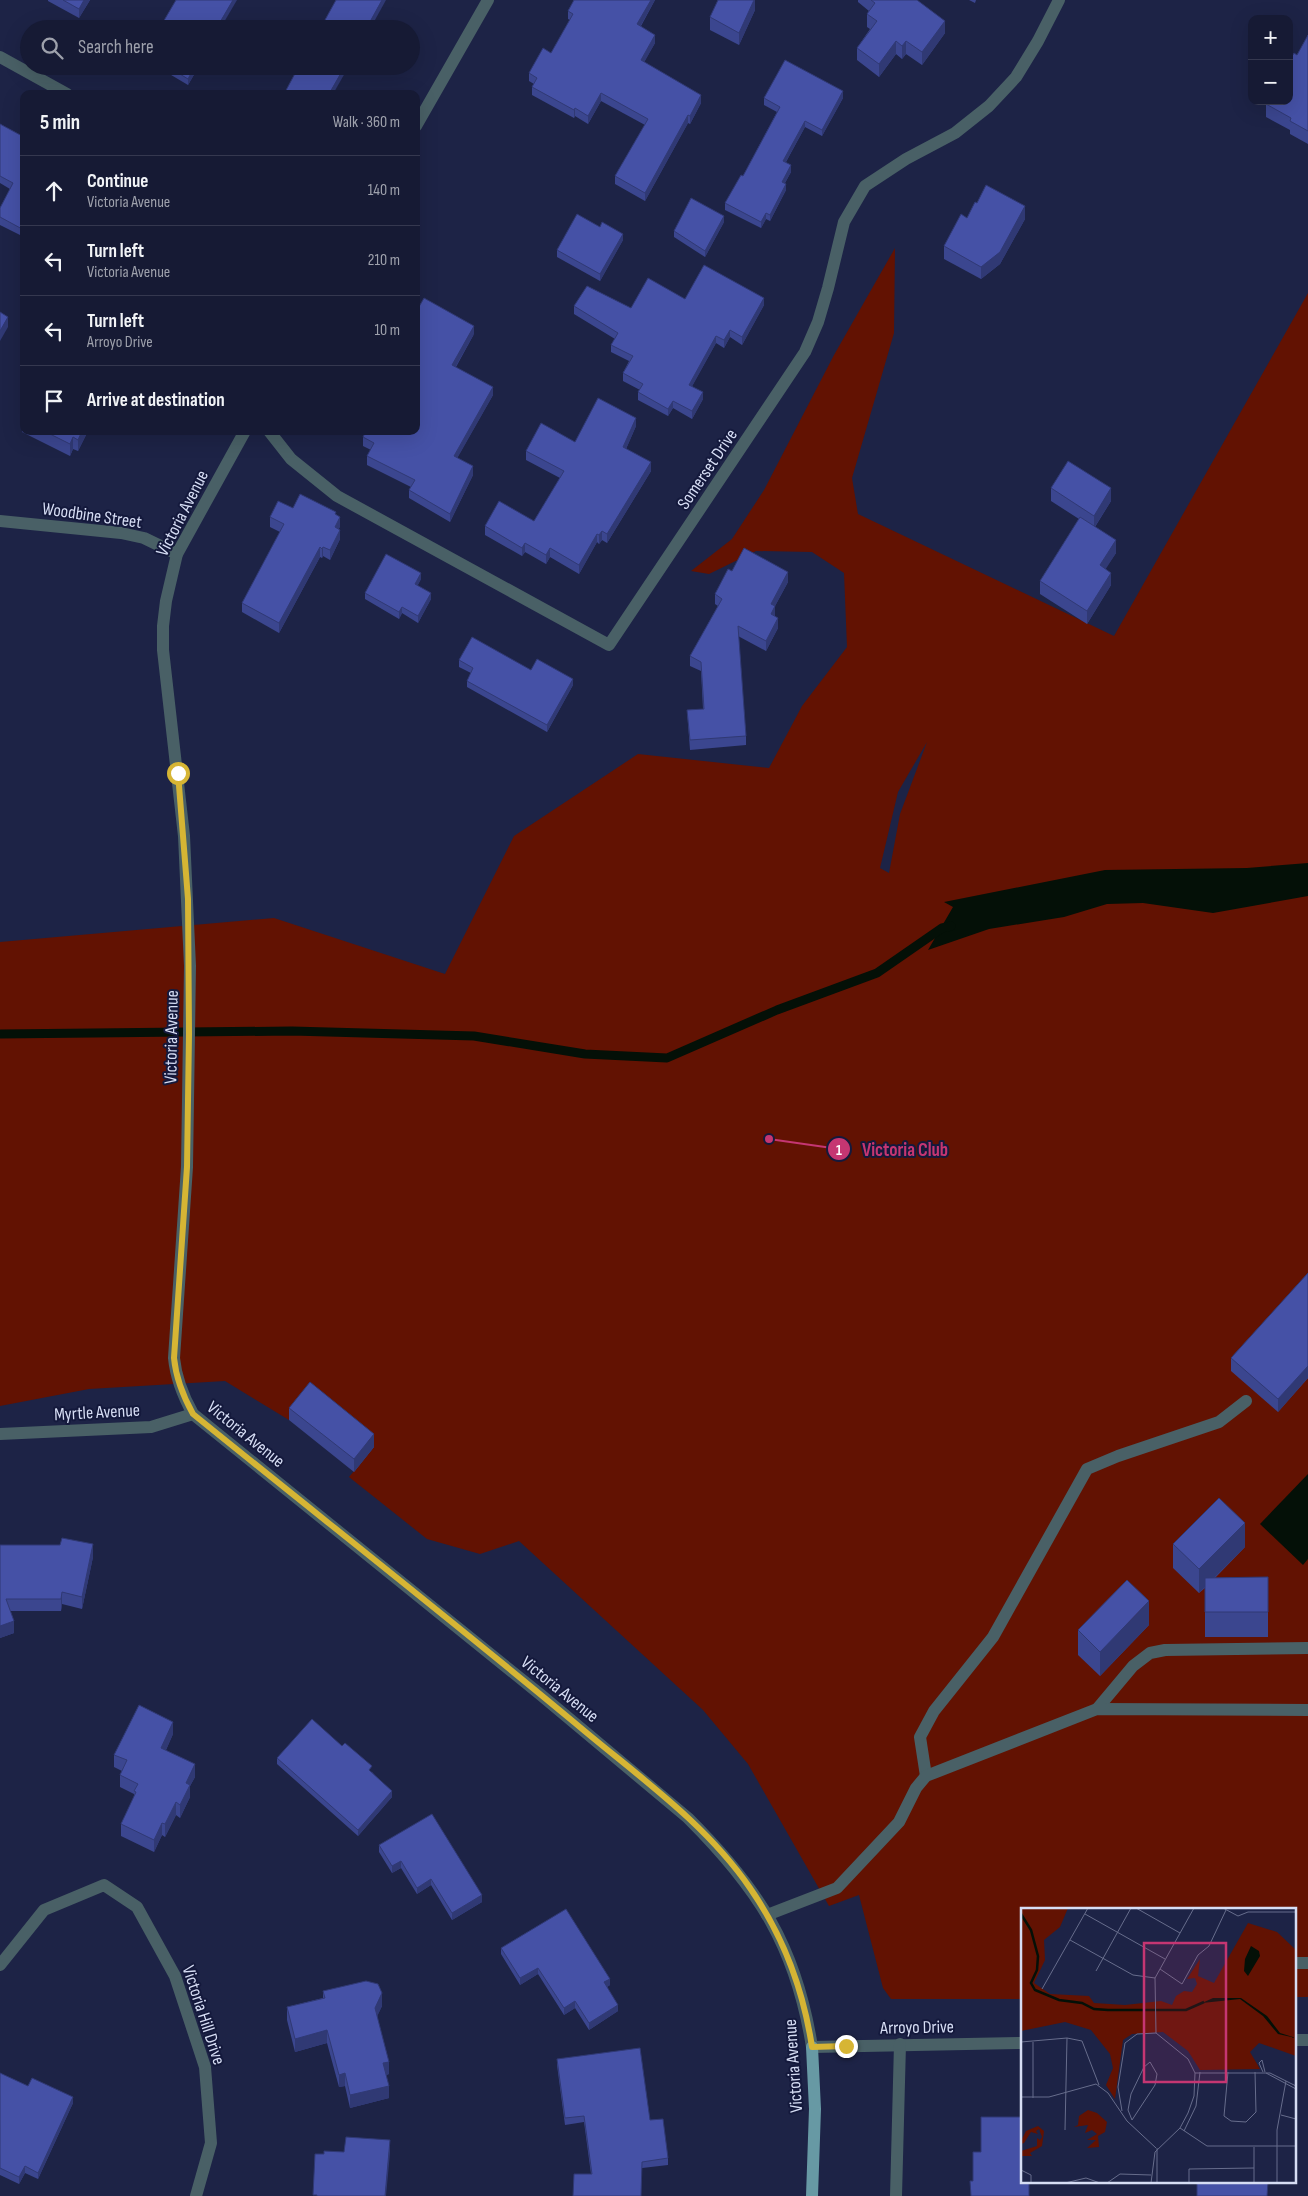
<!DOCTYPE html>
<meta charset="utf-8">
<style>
body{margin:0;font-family:"Sofia Sans Condensed",sans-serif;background:#232740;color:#f1f3f6}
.controls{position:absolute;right:15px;top:15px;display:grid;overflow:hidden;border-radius:10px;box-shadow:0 5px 20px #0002}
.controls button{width:45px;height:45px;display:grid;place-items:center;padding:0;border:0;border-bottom:1px solid #35384f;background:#161a34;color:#f1f3f6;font:25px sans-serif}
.stop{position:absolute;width:15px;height:15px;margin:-11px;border:4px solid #d6b534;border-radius:50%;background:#fff}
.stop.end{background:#d6b534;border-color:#fff;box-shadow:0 1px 5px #0008}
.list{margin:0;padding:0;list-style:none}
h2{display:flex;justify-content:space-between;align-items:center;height:65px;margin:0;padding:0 20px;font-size:21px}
h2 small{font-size:16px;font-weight:400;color:#9ea1ac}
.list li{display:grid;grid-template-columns:32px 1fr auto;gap:15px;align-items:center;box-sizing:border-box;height:70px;padding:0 20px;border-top:1px solid #35384f}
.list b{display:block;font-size:19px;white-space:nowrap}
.list p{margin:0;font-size:16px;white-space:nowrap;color:#9ea1ac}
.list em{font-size:16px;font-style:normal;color:#9ea1ac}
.icon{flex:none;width:28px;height:28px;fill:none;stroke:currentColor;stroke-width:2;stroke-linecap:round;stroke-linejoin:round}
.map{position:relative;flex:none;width:1308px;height:2196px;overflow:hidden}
.search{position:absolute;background:#161a34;box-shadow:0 5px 20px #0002;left:20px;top:20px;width:400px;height:55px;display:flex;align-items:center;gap:12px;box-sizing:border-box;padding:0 18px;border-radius:28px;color:#9ea1ac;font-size:19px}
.panel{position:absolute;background:#161a34;box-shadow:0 5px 20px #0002;left:20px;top:90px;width:400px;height:345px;border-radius:10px}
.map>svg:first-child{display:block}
.green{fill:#621202;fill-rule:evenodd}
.water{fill:#041007}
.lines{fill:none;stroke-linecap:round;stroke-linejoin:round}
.stream{stroke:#041007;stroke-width:9}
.minor{stroke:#496066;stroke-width:12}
.major{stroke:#6799a4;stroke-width:12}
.wall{fill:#3b468f}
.shaded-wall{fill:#303974}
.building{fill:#4551a6;stroke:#303974}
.route{stroke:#d6b534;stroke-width:6}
.labels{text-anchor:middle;stroke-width:4;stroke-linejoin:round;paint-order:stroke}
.street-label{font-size:18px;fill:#d6ddf4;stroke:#14193c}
.inset-river{fill:none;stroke:#041007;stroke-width:2.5}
.inset-road{fill:none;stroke:#676d8c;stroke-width:1}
.view{fill:#c53672;fill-opacity:0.15;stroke:#c53672;stroke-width:2.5}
.inset-edge{fill:none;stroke:#d6ddf4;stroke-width:2.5}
.leader{fill:none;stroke:#c53672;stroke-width:2}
.callout-dot{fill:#c53672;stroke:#14193c;stroke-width:2}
.mark-label{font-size:15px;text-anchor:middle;font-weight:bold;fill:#fff}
.callout-label{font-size:19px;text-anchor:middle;font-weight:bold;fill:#c53672;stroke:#14193c;stroke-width:4;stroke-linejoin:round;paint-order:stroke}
</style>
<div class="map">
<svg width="1308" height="2196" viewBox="0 0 1308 2196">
<rect width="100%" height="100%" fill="#1d2346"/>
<path class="green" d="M895,248L894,333L852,478L858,514L1114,636L1308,293V1997H1294V1910H1022V1999H891L883,1988L859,1895L829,1906L748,1764L703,1710L519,1541L480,1554L427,1539L349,1477L374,1447L310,1395L289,1420L225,1381L89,1389L0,1406V942L274,918L445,974L514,836L638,754L769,768L802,706L847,647L844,573L812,552L756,551L709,574L691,571L732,539L764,490L834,355ZM927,742L900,814L889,873L880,868L898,792Z"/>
<g class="water">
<path d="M1308,863V896L1213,913L1143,903L1107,904L1064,917L989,929L928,950L953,907L944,902L1105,870L1247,868Z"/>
<path d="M1308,1474V1559L1303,1565L1260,1524Z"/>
</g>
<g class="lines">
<path class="stream" d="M0,1034L292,1031L474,1036L585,1054L667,1058L777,1010L877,973L942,928L951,926"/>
<g class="minor">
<path d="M0,57L67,94"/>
<path d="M416,126L488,0"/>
<path d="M245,431L177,554L166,601L163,626V650L184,836L190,966L187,1167L174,1358C176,1379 183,1396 193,1414L541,1695L688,1818C759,1889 796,1946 812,2047L1022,2043"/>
<path d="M269,431L291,459L337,496L609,645L805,352L818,322L828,288L844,222L865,186L906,159L955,133L989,106L1016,77L1038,41L1059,0"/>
<path d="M0,521L121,533L144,538L177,554"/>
<path d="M0,1434L151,1427L193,1414"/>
<path d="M1097,1709L1133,1666L1150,1653L1165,1650L1308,1648"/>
<path d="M926,1776L920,1737L934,1711L993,1637L1087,1469L1118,1456L1219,1422L1246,1401"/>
<path d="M767,1915L837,1888L899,1822L916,1788L926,1776L1097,1709L1308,1710"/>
<path d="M1294,1963H1308"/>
<path d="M0,1965L44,1910L104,1885L137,1907L175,1976L205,2067L211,2143L196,2196"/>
<path d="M1294,2040H1308"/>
<path d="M896,2196L900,2044"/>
</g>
<path class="major" d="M812,2196L815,2109L812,2047"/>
</g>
<g class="wall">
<path d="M48,0H90L79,18L48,1Z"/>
<path d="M574,0H655L641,26L655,43L644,62L701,103L690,124L688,123L645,201L615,184V176L645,125L601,101L588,124L575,116L574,118L532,95V87L534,84L529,81V73L551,53L570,20L568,19V11Z"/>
<path d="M755,0V10L739,45L710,30V17Z"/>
<path d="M858,0H917L945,33L922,65L906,54L902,59L896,54L879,77L857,60V48L870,29L867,27V14L869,11L858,2Z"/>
<path d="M969,0H976L975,3Z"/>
<path d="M1308,35V144L1290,134V130L1266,117V104L1297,55Z"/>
<path d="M156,66H199L188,85Z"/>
<path d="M764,98H843L822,136L805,127L786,162L791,172L785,183L786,190L770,221L766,219L761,228L725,210V203L743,176L777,112L764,105Z"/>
<path d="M0,124L24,137V237L0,225V208L10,189L0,183Z"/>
<path d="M967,218L1025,219L1000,264L981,279L944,259V246Z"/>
<path d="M724,222L705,257L674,237V231Z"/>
<path d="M623,240L600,281L557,257V250Z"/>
<path d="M685,299L764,305L742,345L730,337L724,348L716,343L692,386L703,399L692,419L673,408L668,416L638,400V392L640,390L623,381V373L629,361L611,352V345L615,339L574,314V306L631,308Z"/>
<path d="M474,334L456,367L493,395L457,458L473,475L450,522L409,498V490L411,487L367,465V456L371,450L363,446V437Z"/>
<path d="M24,416V431H88L78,451L73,449L70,456L22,432V420Z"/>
<path d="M636,426L626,449L651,471L607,543L602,540L599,544L597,542L579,574L550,557L546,564L525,552L522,556L485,535V526L534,521L560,478L526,460V451L575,442Z"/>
<path d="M1051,488L1111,501L1095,527L1116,553L1105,569L1111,585L1087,624L1040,594V581L1079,519L1051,501Z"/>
<path d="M293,508L336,514L340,526L339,529L340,539L330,560L323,556L322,558L320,557L279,633L242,612V603L280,532L270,527V517Z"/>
<path d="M732,571L788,582L775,606V616L778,628L766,651L738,636L746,736V745L690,750L687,710L703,709L701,671L690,666V656L718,606L715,604V594Z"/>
<path d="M421,579L417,586L431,599L418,623L402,613L399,619L365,599V593Z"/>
<path d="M459,660L573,685L547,732L467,687V681L471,673L459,667Z"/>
<path d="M1308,1273V1378L1278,1412L1231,1371V1358Z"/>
<path d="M289,1408L374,1447L354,1472L289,1420Z"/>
<path d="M1173,1544L1245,1547L1215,1578L1268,1577V1637H1205V1588L1199,1593L1173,1568Z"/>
<path d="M0,1545L93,1557L82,1609L62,1604L61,1611H10L14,1633L0,1638Z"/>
<path d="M1149,1625L1100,1676L1078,1655V1630Z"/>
<path d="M173,1734L166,1750L195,1777L190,1786V1797L180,1818L176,1815L165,1837L162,1835L154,1852L121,1836V1824L134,1797V1794L120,1787V1775L122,1771L114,1767V1755Z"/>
<path d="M277,1758L372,1772L392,1797L358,1836L277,1764Z"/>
<path d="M379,1845L482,1902L452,1920L431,1885L417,1894L401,1868L392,1873L379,1852Z"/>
<path d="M501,1948L610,1985L607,1987L618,2011L589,2030L575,2008L564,2015L538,1974L520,1985L501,1954Z"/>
<path d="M323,1991L382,2006L377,2016L389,2074L386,2075L389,2098L350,2108L345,2086L339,2087L327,2043L295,2052L287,2020V2007L323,1998Z"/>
<path d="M557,2059L650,2120L668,2158V2165L591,2174L584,2122L565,2125L557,2065Z"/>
<path d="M0,2073L28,2086L73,2103L38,2179L25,2173L19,2184L0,2175Z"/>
</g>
<g class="shaded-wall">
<path d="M84,0H90L79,18V9Z"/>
<path d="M233,0H237L220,29H216Z"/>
<path d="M382,0H386L370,29H366Z"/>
<path d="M651,0H655L637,32V24Z"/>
<path d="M754,0H755V10L739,45V33Z"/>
<path d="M945,21V33L922,65V52Z"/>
<path d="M655,35V43L641,68V60Z"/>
<path d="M896,41V54L879,77V64Z"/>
<path d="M906,41V54L902,59V46Z"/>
<path d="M195,66H199L188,85V79Z"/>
<path d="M345,66H349L333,94H329Z"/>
<path d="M843,91V98L822,136V130Z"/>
<path d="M601,93V101L588,124V116Z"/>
<path d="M701,95V103L690,124V116Z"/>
<path d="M575,108V116L574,118V110Z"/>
<path d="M688,115V123L645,201V193Z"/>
<path d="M805,121V127L783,167V161Z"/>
<path d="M791,165V172L782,188V182Z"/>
<path d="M786,184V190L770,221V215Z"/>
<path d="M1025,206V219L1000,264L981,279V267Z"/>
<path d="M766,213V219L761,228V222Z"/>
<path d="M724,216V222L705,257V251Z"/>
<path d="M623,234V240L600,281V274Z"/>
<path d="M764,298V305L742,345V337Z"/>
<path d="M8,317V327L0,341V331Z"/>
<path d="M474,326V334L452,373V365Z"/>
<path d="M730,330V337L724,348V340Z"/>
<path d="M716,336V343L689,392V385Z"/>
<path d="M493,387V395L454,464V456Z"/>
<path d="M703,392V399L692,419V411Z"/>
<path d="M673,401V408L668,416V409Z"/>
<path d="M636,418V426L623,456V447Z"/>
<path d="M82,431H88L78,451V440Z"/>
<path d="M73,437V449L70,456V444Z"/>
<path d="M651,462V471L607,543V534Z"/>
<path d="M473,466V475L450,522V514Z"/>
<path d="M1111,488V501L1094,528V516Z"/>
<path d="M340,517V526L335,537V527Z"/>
<path d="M340,530V539L330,560V550Z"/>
<path d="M602,531V540L599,544V535Z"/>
<path d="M597,534V542L579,574V565Z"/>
<path d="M1116,540V553L1100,578V565Z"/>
<path d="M525,543V552L522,556V548Z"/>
<path d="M320,547V557L279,633V623Z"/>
<path d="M323,547V556L322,558V549Z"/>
<path d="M550,548V557L546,564V555Z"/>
<path d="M788,572V582L775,606V615L771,624V604Z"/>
<path d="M421,573V579L415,591V584Z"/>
<path d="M1111,573V585L1087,624V611Z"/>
<path d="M431,593V599L418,623V616Z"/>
<path d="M402,607V613L399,619V612Z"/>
<path d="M778,618V628L766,651V641Z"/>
<path d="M573,679V685L547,732V725Z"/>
<path d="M1308,1366V1378L1278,1412V1399Z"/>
<path d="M374,1434V1447L354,1472V1459Z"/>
<path d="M1245,1523V1547L1199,1593V1569Z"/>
<path d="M93,1544V1557L82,1609V1597Z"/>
<path d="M62,1592V1604L61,1611V1599Z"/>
<path d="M1149,1601V1625L1100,1676V1652Z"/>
<path d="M14,1621V1633L0,1638V1626Z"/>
<path d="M173,1722V1734L161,1761V1748Z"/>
<path d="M195,1764V1777L190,1786V1797L180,1818V1805L186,1783Z"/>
<path d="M392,1791V1797L358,1836V1830Z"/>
<path d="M176,1802V1815L165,1837V1824Z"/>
<path d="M162,1823V1835L154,1852V1840Z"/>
<path d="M401,1861V1868L392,1873V1866Z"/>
<path d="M431,1879V1885L417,1894V1888Z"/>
<path d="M482,1895V1902L452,1920V1913Z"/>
<path d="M538,1968V1974L520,1985V1978Z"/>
<path d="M610,1979V1985L604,1989V1982Z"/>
<path d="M382,1993V2006L375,2021V2008Z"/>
<path d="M575,2001V2008L564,2015V2008Z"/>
<path d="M618,2005V2011L589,2030V2023Z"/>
<path d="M327,2030V2043L295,2052V2039Z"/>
<path d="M389,2062V2074L383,2076V2063Z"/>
<path d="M345,2073V2086L339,2087V2075Z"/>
<path d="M389,2086V2098L350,2108V2095Z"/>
<path d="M73,2097V2103L38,2179V2173Z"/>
<path d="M390,2140V2153L386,2196H385Z"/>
<path d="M25,2166V2173L19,2184V2177Z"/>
</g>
<g class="building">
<path d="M63,0H84L79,9Z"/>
<path d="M176,0H233L216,29H159Z"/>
<path d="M336,0H382L366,29H320Z"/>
<path d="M574,0H651L637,24L655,35L641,60L701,95L690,116L688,115L645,193L615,176L648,119L601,93L588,116L575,108L574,110L532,87L537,78L529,73L543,48L551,53L573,14L568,11Z"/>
<path d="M718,0H754L739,33L710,17Z"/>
<path d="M871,0H917L945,21L922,52L906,41L902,46L896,41L879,64L857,48L877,21L867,14L875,3Z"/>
<path d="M1308,35V131L1290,121L1291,118L1266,104L1267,101H1289V61L1294,53L1297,55Z"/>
<path d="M785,60L843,91L822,130L805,121L783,161L791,165L782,182L786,184L770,215L766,213L761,222L725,203L741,175L743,176L780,107L764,98Z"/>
<path d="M167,66H195L188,79Z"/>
<path d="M299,66H345L329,94H284Z"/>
<path d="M0,124L24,137V230L0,217V208L13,183L0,176Z"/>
<path d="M986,185L1025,206L1000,252L981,267L944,246L961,214L967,218L975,202L977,203Z"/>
<path d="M691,198L724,216L705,251L674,231Z"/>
<path d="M577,214L600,227L602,222L623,234L600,274L557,250Z"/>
<path d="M704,265L764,298L742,337L730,330L724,340L716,336L689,385L703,392L692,411L673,401L668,409L638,392L643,384L623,373L633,356L611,345L618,333L574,306L587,286L631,308L648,278L685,299Z"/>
<path d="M424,298L474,326L452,365L493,387L454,456L473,466L450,514L409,490L415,480L367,456L374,443L363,437L366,431H416V312Z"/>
<path d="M0,312L8,317L0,331Z"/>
<path d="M598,398L636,418L623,447L651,462L607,534L602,531L599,535L597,534L579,565L550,548L546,555L525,543L522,548L485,526L499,501L534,521L564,471L526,451L541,423L575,442Z"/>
<path d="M44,431H82L78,440L73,437L70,444Z"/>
<path d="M1068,461L1111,488L1094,516L1051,488Z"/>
<path d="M300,494L336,512L335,514L340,517L335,527L340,530L330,550L323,547L322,549L320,547L279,623L242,603L284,524L270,517L278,501L293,508Z"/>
<path d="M1080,517L1116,540L1100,565L1111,573L1087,611L1040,581Z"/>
<path d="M744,548L788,572L771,604L775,606L771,614L778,618L766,641L738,626L746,736L690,740L687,710L704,709L701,662L690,656L722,599L715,594L728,569L732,571Z"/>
<path d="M386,554L421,573L415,584L431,593L418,616L402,607L399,612L365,593Z"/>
<path d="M472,637L531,670L537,659L573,679L547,725L467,681L473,668L459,660Z"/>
<path d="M1308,1273V1366L1278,1399L1231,1358Z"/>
<path d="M310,1382L374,1434L354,1459L289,1408Z"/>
<path d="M1219,1498L1245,1523L1199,1569L1173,1544Z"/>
<path d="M62,1538L93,1544L82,1597L62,1592L61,1599H6L14,1621L0,1626V1545H60Z"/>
<path d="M1268,1577V1612H1205V1578Z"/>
<path d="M1127,1580L1149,1601L1100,1652L1078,1630Z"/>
<path d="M139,1705L173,1722L161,1748L195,1764L186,1783L190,1785L180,1805L176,1802L165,1824L162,1823L154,1840L121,1824L136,1792L134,1791L138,1784L120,1775L127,1760L114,1755Z"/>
<path d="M312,1719L342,1746L345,1743L372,1766L369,1770L392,1791L358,1830L277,1758Z"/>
<path d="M432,1814L482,1895L452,1913L431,1879L417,1888L401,1861L392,1866L379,1845Z"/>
<path d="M566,1909L610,1979L604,1982L618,2005L589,2023L575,2001L564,2008L538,1968L520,1978L501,1948Z"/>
<path d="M366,1981L378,1984L382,1993L375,2008L389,2062L383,2063L389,2086L350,2095L345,2073L339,2075L327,2030L295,2039L287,2007L325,1998L323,1991Z"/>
<path d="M640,2048L650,2120L663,2119L668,2158L642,2162L641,2196H573L574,2174H592L584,2116L565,2118L557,2059Z"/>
<path d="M0,2073L28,2086L32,2078L73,2097L38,2173L25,2166L19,2177L0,2168Z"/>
<path d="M981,2117H1022V2182H1029V2196H971L970,2181H973V2152H981Z"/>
<path d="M346,2137L390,2140L385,2196H317V2195H313L315,2154H324V2151L344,2152Z"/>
<path d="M1197,2182H1268L1267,2196H1197Z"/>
</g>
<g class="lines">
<path class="route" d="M178,773L188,899L189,1034L187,1167L174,1358C176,1379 183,1396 193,1414C320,1517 449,1618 575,1723C635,1774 705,1822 750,1888C784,1937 803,1988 812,2047L846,2046"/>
</g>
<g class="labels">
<g class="street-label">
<text transform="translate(707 469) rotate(-56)" y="6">Somerset Drive</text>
<text transform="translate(182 513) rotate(-63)" y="6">Victoria Avenue</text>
<text transform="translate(92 515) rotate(8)" y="6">Woodbine Street</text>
<text transform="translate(171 1037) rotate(-89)" y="6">Victoria Avenue</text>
<text transform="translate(97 1412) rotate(-3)" y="6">Myrtle Avenue</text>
<text transform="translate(246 1434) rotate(39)" y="6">Victoria Avenue</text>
<text transform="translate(560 1689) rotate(39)" y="6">Victoria Avenue</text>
<text transform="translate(204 2015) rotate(72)" y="6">Victoria Hill Drive</text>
<text transform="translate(917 2027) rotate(-1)" y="6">Arroyo Drive</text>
<text transform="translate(793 2066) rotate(-94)" y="6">Victoria Avenue</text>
</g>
</g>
<g transform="translate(1021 1908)">
<rect width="275" height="275" fill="#1d2346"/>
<path d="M0,0H47L39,19L23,32L24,52L13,75L29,86L68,88L73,95L104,97L140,93L151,97L155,88L163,83L171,84L176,76L174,70L166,71L179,51L177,68L193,75L227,15L256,24L275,42V148L238,135L229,144L239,161L179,162L167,143L142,124L111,126L102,132L94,191L85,177L92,160L89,146L70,122L44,114L0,123ZM67,202L76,205L86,214L84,224L77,228L78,239L66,240L75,232H66L76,226L71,222L64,225L67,217L53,219L57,217L58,208ZM17,218L23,223L21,238L9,245L11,248H0V243L16,238V230L19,232L21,229L18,221L15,223L17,226L10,224L3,235L0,236V233L5,223Z" fill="#621202"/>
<path d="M230,38L238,43L239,48L227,68L223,63L224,51ZM192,90H220L246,108L259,125L275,130L257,126L242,108L219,91L181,95Z" fill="#041007"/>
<path class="inset-river" d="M0,6L10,22L17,48L16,62L10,75L14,82L38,92L61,95L73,101L87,102H165L183,94"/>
<path class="inset-road" d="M115,0L159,25M173,0L134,70L135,125L167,151L174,165H249L275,178M202,0L217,8L227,4H275M64,6L144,51M49,32L112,67L134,70M139,61L161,76L177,47L188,38L205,2M75,63L110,0M21,81L67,0M0,134L46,130L61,133L78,177M12,134V190M129,154L136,166L134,177L111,212L107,202L110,186L123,159ZM207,164L203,208L210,213L225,214L235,204L234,164M242,164L238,155L241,152L244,164M245,165L275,181M0,189H28L75,176L87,185L106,213L135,240M101,203L97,179L104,135L116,126L135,125M260,207L275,211M159,220L186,238H275M44,222L46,130M163,223L175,198L179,164M233,239V275M0,262L10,267V275M44,275L65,270L79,275M86,275L99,266L130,267M130,275L134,244L159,220L167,205L173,188L174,165M136,275V240M168,275V261L233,260M256,275V222L265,173"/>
<path class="view" d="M123,35H205V174H123Z"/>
<rect width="275" height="275" class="inset-edge"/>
</g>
<path class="leader" d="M769 1139L839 1149"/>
<g class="callout-dot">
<circle cx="769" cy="1139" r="5"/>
<circle cx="839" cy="1149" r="12"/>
</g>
<g class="mark-label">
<text x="839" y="1155">1</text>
</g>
<g class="callout-label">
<text x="905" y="1156">Victoria Club</text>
</g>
</svg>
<div class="controls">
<button>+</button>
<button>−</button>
</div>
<div class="stop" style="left:178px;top:773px"></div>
<div class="stop end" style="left:846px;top:2046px"></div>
<div class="search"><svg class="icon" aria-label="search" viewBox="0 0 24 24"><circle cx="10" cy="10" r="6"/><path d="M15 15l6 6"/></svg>Search here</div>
<section class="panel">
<h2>5 min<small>Walk · 360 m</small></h2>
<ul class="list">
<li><svg class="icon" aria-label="ahead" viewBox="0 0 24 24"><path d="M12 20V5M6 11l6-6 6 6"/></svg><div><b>Continue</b><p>Victoria Avenue</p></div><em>140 m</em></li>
<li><svg class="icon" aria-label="left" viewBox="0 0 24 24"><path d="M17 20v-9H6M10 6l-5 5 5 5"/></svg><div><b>Turn left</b><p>Victoria Avenue</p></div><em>210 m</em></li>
<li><svg class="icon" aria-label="left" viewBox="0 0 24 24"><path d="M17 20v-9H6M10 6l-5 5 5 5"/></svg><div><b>Turn left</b><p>Arroyo Drive</p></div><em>10 m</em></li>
<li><svg class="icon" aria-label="arrive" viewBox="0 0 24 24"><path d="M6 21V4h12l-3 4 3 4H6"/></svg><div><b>Arrive at destination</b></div></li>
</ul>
</section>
</div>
